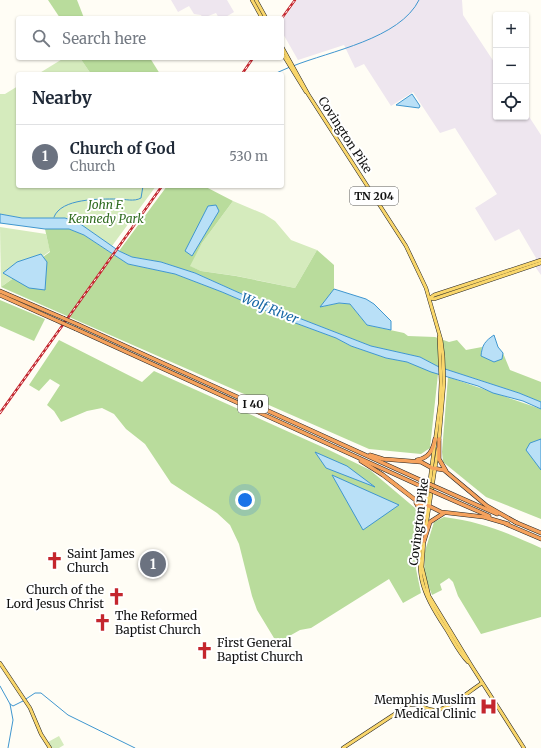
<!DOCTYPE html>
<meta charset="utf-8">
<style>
body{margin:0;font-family:Merriweather,serif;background:#f6f6f7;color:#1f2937}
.controls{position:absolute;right:12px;top:12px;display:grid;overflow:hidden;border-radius:4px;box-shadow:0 1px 3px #0004}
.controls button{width:36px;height:36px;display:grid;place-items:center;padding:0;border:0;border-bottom:1px solid #e0e1e3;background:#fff;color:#1f2937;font:20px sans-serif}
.you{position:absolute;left:245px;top:500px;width:14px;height:14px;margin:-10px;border:3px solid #fff;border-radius:50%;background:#1a73e8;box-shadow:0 0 0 6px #1a73e833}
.badge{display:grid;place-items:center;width:26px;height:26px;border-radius:50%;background:#b45309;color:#fff;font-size:13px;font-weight:700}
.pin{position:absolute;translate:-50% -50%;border:2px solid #fff;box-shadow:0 1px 4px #0006}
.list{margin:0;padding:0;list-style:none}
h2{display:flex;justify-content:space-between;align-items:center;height:52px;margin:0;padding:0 16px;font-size:17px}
h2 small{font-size:13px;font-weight:400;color:#747a83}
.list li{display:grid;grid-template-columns:26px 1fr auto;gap:12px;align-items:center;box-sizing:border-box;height:64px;padding:0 16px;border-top:1px solid #e0e1e3}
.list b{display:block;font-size:15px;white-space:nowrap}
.list p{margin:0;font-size:13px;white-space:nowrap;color:#747a83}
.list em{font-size:13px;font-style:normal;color:#747a83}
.icon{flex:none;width:22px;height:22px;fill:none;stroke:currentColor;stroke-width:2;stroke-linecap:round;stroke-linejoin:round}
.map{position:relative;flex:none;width:541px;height:748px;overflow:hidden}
.search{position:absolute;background:#fff;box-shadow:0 1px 3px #0004;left:16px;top:16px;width:268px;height:44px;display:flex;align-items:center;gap:10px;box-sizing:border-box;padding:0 14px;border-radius:4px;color:#747a83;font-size:15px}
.panel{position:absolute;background:#fff;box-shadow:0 1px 3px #0004;left:16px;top:72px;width:268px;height:116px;border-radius:4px}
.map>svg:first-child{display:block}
.industrial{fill:#eee6ef}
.green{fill:#d5ebbd}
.forest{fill:#b9dc9c}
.water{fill:#b9e0f7;stroke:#3f96cf}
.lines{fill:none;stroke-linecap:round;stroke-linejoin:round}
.stream{stroke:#3f96cf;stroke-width:1}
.major-casing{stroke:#222;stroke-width:4}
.highway-casing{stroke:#222;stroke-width:4.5}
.major{stroke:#f9d66b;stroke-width:3}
.highway{stroke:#f5a25d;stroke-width:3.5}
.rail-casing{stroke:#c4262e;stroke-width:2.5}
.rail{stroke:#fff;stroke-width:1;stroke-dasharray:3;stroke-linecap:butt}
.highway-bridge-casing{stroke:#222;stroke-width:4.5;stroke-linecap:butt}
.highway-bridge{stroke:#f5a25d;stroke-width:3.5}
.labels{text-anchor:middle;stroke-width:4;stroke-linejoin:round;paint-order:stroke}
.shield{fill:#fff;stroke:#585858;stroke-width:1}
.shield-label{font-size:11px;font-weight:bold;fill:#111}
.street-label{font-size:12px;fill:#111;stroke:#fff}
.park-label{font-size:12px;font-style:italic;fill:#2f6b1f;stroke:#fff}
.poi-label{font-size:12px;fill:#111;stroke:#fff;text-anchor:start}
.water-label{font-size:13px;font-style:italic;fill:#1768a6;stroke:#fff}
</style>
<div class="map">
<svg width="541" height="748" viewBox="0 0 541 748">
<rect width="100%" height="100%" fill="#fffdf5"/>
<g class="industrial">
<path d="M171,0H227L234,12L224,18H219L216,13L203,18L201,15L194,14L189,6L178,12Z"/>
<path d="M297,0H462L463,15L496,65V117H526V112L541,135V275L536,268V258L519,229L495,241L475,208L497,194L455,128L440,133L413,92L391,106L364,64L355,68L344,45L298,60L282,32V21Z"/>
</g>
<g class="green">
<path d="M64,58H80L91,74H38Z"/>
<path d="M18,86V186H156L112,246L79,223L65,218H22L0,214V94H5Z"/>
<path d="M233,201L264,214L275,221L291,240L317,250L295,288L237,276L201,271L189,266L202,243Z"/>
<path d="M0,227L46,234L50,251L1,287Z"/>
<path d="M59,736L64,745L59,748H52L48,742Z"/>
</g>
<g class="forest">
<path d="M48,0H77L84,18H60Z"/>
<path d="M80,58H150L160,74H91Z"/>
<path d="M167,186H204L233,201L202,243L190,266L201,271L236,276L295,288L317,250L334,265V289L321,307L339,303L350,304L367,325L404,333L408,336L435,337L449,342L457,340L466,350L482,347L481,356L502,359L503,353L510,370L541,382V402L519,393L439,367L420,357L371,346L273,308L195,273L161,262L132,257L119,251Z"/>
<path d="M45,229H69L84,235L128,264L175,274L222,292L290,321L336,338L351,346L386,358L407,362L438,374L430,448L421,454L369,449L1,287L50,252Z"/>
<path d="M0,300L45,319L34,341L0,326Z"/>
<path d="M59,340L142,382L154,371L329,450L370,470L415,508L419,517L416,569L421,593L403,603L389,579L311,628L300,630L277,643L257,610L252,596L239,544L230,525L217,513L171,483L145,444L126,429L114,414L102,408L87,411L61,422L54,411L47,405L60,385L50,379L39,391L29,385Z"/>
<path d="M448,377L541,409V519L486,497L443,462L442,452Z"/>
<path d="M444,517C482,522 506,532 541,548V617L481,634L458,596L453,582L449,578L440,584L442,590L432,595L424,574L425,551L434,522Z"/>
</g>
<g class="water">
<path d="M412,94L420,106L419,108L396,105Z"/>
<path d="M216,205L219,211L192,256L185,251L208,206Z"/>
<path d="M0,214L22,218H65L79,223L119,251L132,257L161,262L195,273L273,308L371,346L420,357L439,367L519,393L541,402V409L523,401L493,393L478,386L431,372L407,362L386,358L351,346L336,338L290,321L222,292L175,274L128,264L84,235L69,229H45L0,223Z"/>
<path d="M41,254L47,262L45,290L29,288L3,273L17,262Z"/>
<path d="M334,289L366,299L374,304L391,321V330L367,325L350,304L339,303L320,307Z"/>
<path d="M494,335L498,347L503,353L502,359L494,362L481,356C482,345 485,341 494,335Z"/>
<path d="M541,439V470L526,450L530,443Z"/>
<path d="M315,452L347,466L375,487L326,468Z"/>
<path d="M332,475L399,505L363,530Z"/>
</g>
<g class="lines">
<g class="stream">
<path d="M293,66C330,51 400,39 419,0"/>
<path d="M274,74L290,67"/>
<path d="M54,217C61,198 100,199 117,199C125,199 134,202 141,198L143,186"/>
<path d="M0,686L10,704L13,706L23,701"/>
<path d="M26,699L35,693H41L68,715L135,748"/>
<path d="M8,748L13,720L10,704"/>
</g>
<defs>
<g id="major">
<path d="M252,0L262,18"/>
<path d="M256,0L266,18"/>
<path d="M282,47L308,94L406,246L426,288L441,340L443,356L444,382L439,440"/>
<path d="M282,53L306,92"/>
<path d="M430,298L434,295L541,260"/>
<path d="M430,298L434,299L541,263"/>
<path d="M425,518L440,404L441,382L439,337"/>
<path d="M423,525C416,574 419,588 446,629C453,640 459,653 468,662"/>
<path d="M425,533L438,449"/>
<path d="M424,540L422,567L429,596L471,665L524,748"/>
<path d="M0,663L30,708L41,734L50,748"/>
<path d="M343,748L407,706C419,701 426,711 437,710C449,709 471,690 482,683"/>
</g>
<g id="highway">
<path d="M0,291L63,318"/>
<path d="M0,295L60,322"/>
<path d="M79,325L427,483"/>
<path d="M76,329L427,489"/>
<path d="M439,439V459L446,471"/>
<path d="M370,455L383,459L421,462L432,468L444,470L487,506L517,523"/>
<path d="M417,460C429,458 433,450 435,439"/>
<path d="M361,461L383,475L422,505L429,506L441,512L484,517L508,524"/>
<path d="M434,486L497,514"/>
<path d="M434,492L489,516"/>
<path d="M416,503L424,517L423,527"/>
<path d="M515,522L541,533"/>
<path d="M506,524L541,539"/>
<path d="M424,541L430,522L444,513"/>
</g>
</defs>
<use href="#major" class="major-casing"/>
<use href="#highway" class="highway-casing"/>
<use href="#major" class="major"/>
<use href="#highway" class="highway"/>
<defs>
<g id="rail">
<path d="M282,18L295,0"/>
<path d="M242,74L253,58"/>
<path d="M0,413L162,186"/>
</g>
</defs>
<use href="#rail" class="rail-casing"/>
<use href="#rail" class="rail"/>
<defs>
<g id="highway-bridge">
<path d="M63,318L79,325"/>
<path d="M60,322L76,329"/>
<path d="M427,483L434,486"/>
<path d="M427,489L434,492"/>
</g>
</defs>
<use href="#highway-bridge" class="highway-bridge-casing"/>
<use href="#highway-bridge" class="highway-bridge"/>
</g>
<defs>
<symbol id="church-bare" viewBox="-9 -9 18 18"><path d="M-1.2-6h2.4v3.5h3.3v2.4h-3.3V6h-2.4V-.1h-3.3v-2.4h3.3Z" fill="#c4262e" stroke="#fff" stroke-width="2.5" paint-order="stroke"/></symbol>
<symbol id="hospital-bare" viewBox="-9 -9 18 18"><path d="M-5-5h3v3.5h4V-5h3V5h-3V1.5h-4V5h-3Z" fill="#c4262e" stroke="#fff" stroke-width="2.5" paint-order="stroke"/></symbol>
</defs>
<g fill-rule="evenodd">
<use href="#church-bare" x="42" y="548" width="25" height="25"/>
<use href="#church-bare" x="104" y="584" width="25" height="25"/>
<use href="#church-bare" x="90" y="610" width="25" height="25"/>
<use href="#church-bare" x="192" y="638" width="25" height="25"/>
<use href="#hospital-bare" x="476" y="694" width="25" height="25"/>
</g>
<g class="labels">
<g class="shield">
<rect x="350" y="187" width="48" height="18" rx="3"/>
<rect x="238" y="395" width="30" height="18" rx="3"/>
</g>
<g class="shield-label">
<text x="374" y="200">TN 204</text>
<text x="253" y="408">I 40</text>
</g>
<g class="street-label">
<text transform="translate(345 135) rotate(57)" y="4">Covington Pike</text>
<text transform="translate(419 522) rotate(-83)" y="4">Covington Pike</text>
</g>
<g class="park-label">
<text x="106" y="209">John F.<tspan x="106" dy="14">Kennedy Park</tspan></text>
</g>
<g class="poi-label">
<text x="67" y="558">Saint James<tspan x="67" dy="14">Church</tspan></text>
<text x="104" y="594" text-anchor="end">Church of the<tspan x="104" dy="14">Lord Jesus Christ</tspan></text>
<text x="115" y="620">The Reformed<tspan x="115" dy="14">Baptist Church</tspan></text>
<text x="217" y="647">First General<tspan x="217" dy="14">Baptist Church</tspan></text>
<text x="476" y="704" text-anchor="end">Memphis Muslim<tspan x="476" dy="14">Medical Clinic</tspan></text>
</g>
<g class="water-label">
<text transform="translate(270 308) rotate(22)" y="5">Wolf River</text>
</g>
</g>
</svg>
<div class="controls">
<button>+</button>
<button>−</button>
<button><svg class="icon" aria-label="locate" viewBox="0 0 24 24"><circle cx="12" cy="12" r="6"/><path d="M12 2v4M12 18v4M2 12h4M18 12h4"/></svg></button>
</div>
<div class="you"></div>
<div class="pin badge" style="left:153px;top:564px;background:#6b7280">1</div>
<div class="search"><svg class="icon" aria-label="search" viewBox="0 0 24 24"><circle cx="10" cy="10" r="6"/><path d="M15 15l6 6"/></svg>Search here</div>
<section class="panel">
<h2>Nearby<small></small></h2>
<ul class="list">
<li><span class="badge" style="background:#6b7280">1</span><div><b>Church of God</b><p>Church</p></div><em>530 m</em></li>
</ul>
</section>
</div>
